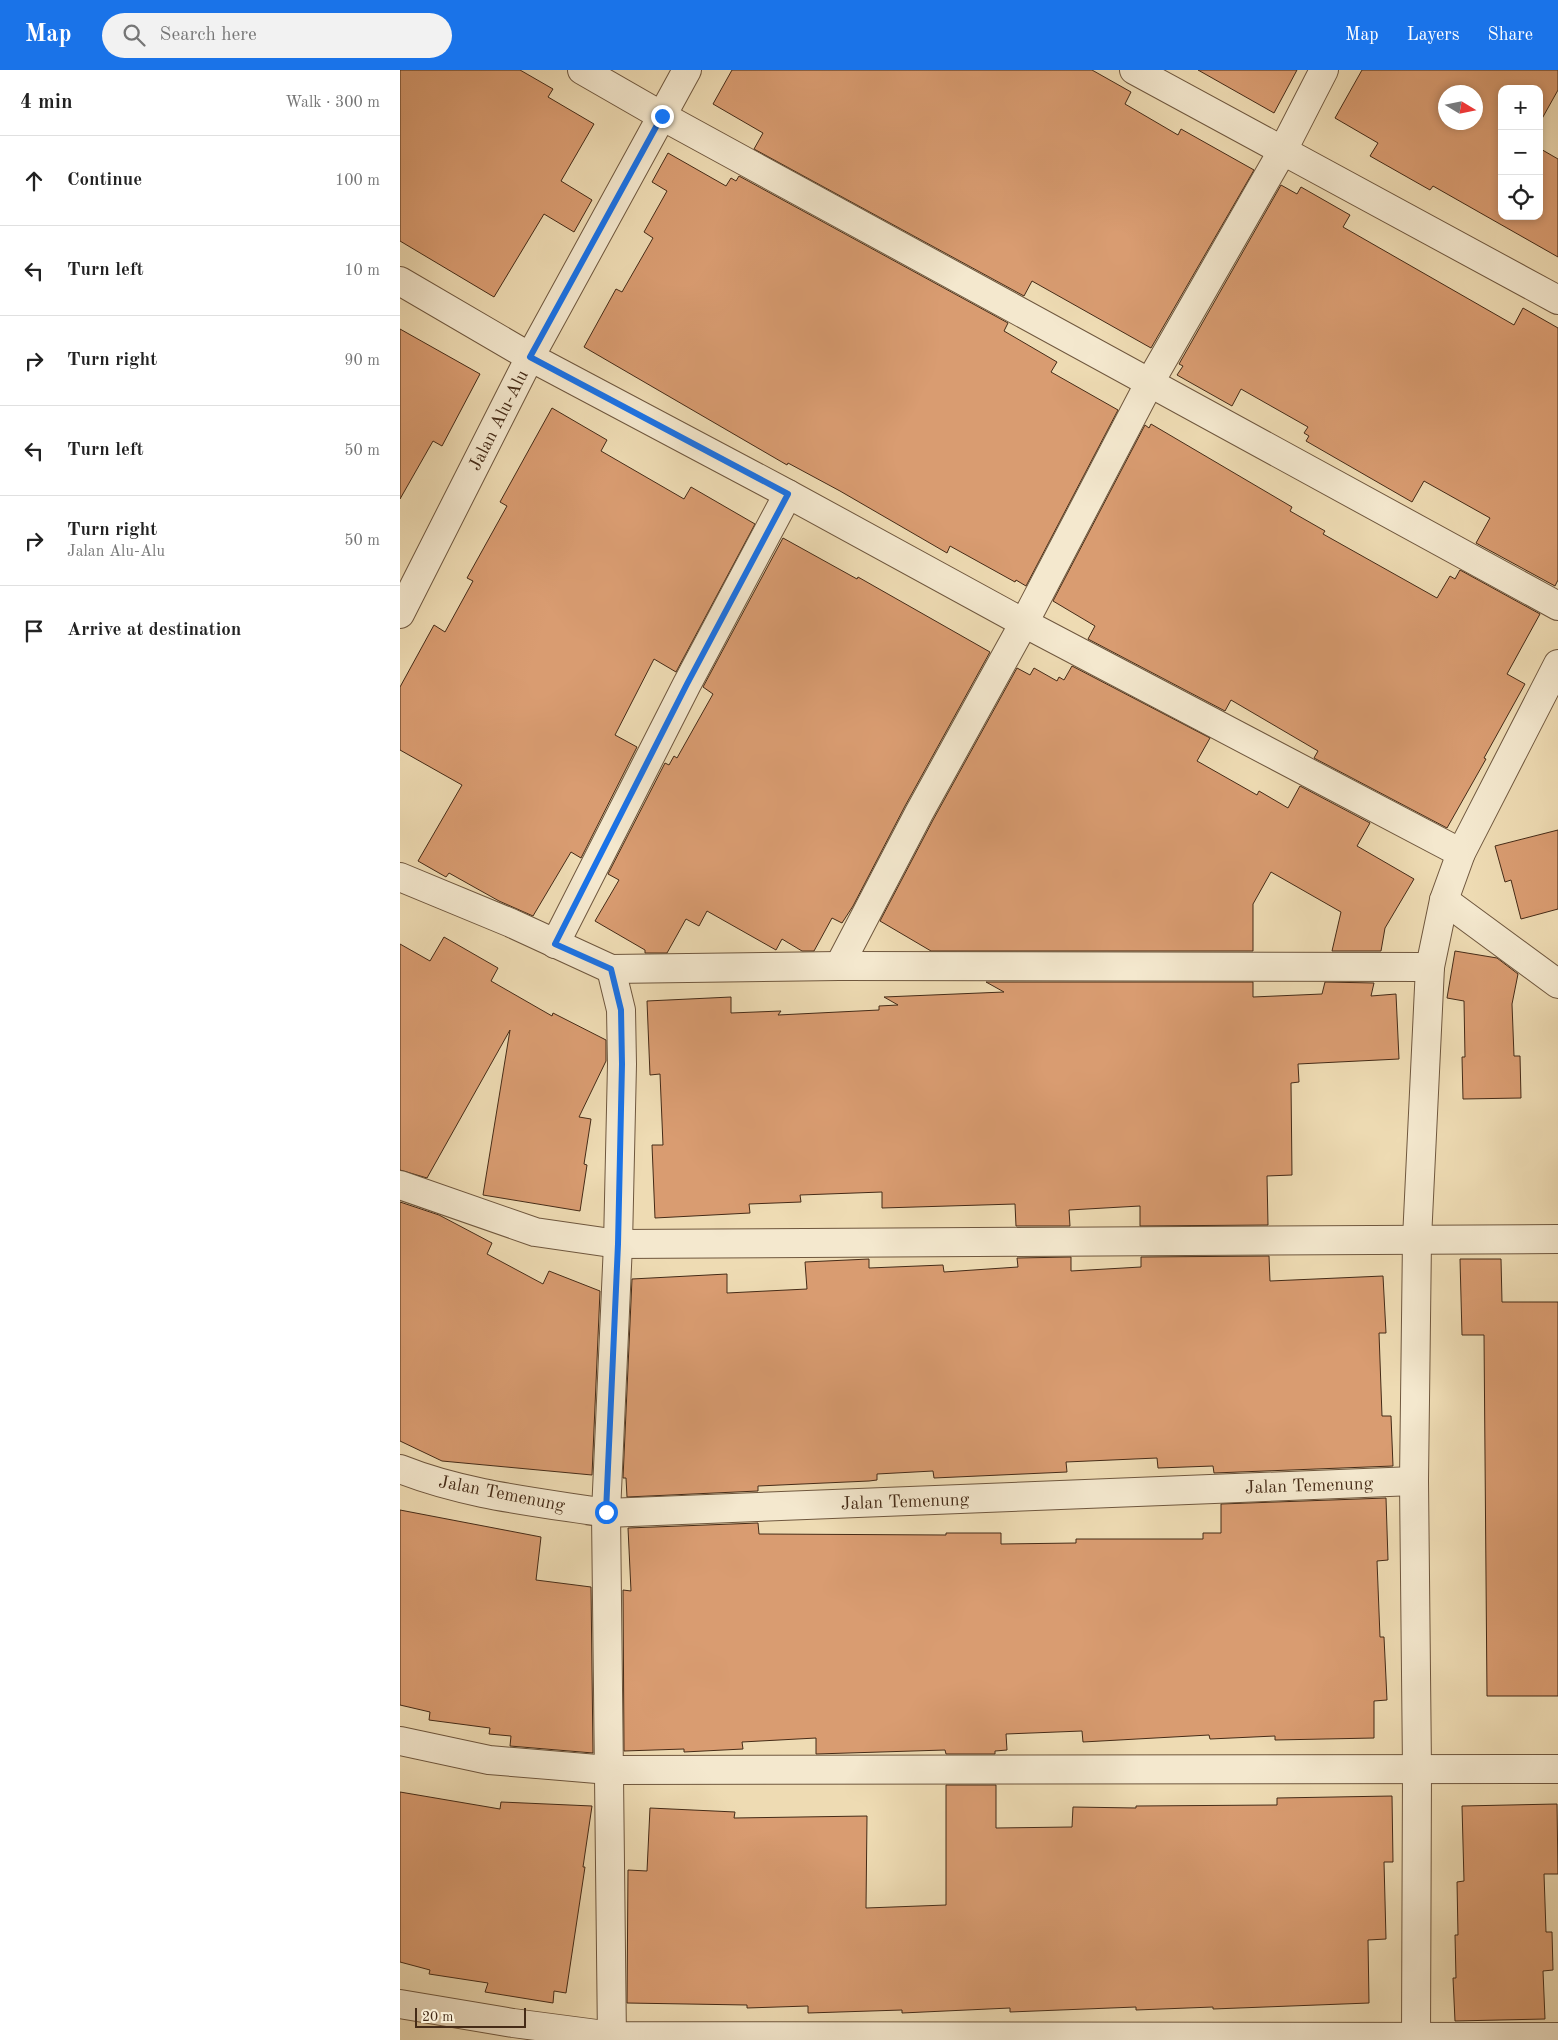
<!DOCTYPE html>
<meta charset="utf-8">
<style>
body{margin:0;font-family:"Old Standard TT",serif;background:#f2f2f2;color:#222}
.controls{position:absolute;right:15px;top:15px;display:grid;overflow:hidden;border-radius:10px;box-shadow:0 2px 8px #0003}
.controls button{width:45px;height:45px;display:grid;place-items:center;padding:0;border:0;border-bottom:1px solid #e0e0e0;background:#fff;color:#222;font:25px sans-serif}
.compass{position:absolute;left:1038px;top:15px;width:45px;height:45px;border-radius:50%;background:#fff;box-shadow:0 2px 8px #0003;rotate:100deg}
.scale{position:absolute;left:15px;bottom:12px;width:111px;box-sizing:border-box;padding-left:5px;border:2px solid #452b17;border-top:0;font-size:14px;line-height:18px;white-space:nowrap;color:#452b17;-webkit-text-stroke:4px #f4e8ce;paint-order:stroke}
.stop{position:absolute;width:15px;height:15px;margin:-11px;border:4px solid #1a73e8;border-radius:50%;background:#fff}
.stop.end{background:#1a73e8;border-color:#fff;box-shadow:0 1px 5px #0008}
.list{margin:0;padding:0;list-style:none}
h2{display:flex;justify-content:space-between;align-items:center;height:65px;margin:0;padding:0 20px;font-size:21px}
h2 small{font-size:16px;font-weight:400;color:#767676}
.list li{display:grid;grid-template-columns:32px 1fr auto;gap:15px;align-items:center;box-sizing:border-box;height:90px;padding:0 20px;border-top:1px solid #e0e0e0}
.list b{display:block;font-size:19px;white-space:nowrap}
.list p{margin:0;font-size:16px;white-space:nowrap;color:#767676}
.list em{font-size:16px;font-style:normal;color:#767676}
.icon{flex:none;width:28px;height:28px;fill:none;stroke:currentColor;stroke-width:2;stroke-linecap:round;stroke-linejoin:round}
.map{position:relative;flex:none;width:1158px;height:1970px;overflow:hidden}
header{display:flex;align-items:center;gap:30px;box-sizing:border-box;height:70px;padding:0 25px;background:#1a73e8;color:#fff}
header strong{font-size:24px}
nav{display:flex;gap:28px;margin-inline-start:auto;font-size:18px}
.search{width:350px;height:45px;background:#f2f2f2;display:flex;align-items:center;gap:12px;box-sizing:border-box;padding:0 18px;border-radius:28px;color:#767676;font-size:19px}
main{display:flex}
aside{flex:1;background:#fff}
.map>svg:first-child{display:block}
.building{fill:#d99c71;stroke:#452b17;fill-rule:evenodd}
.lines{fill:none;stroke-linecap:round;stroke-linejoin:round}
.street-casing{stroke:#6f573e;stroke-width:30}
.street{stroke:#f4e8ce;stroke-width:28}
.route{stroke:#1a73e8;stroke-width:6}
.labels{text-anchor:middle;stroke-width:4;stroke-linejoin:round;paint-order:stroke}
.street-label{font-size:18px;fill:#452b17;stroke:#f4e8ce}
</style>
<header>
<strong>Map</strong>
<div class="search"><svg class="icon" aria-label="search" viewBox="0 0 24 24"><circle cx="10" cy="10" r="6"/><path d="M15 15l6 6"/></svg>Search here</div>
<nav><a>Map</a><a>Layers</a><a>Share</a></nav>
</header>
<main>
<aside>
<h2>4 min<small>Walk · 300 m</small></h2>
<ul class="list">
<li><svg class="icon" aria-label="ahead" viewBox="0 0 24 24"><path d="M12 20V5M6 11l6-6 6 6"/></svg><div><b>Continue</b></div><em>100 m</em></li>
<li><svg class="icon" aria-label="left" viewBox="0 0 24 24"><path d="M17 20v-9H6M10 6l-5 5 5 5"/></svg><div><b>Turn left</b></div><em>10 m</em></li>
<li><svg class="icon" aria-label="right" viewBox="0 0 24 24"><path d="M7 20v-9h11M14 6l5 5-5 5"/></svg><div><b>Turn right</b></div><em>90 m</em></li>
<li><svg class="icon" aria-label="left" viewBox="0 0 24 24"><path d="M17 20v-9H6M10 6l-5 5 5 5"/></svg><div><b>Turn left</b></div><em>50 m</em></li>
<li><svg class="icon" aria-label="right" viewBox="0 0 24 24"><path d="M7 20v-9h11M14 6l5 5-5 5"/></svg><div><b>Turn right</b><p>Jalan Alu-Alu</p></div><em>50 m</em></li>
<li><svg class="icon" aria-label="arrive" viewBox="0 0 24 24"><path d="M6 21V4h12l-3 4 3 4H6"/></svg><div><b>Arrive at destination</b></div></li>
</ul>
</aside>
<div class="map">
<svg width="1158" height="1970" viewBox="0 0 1158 1970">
<rect width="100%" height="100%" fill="#eedbb3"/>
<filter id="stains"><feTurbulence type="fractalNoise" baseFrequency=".004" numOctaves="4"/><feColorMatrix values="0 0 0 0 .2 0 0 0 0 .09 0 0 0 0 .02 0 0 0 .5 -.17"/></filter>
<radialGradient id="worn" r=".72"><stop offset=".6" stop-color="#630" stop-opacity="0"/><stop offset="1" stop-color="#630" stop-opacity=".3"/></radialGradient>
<g class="building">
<path d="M0,0H120L153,19L148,27L194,54L161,111L192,130L174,162L144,144L94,227L0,171Z"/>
<path d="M332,0H692L731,22L725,34L778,65L781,59L854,100L751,278L632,211L624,226L354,79L363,63L313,34Z"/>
<path d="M798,0H897L874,43Z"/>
<path d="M962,0H1158V20L1139,54V19H1102V146H1139V78L1158,89V187L1033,116L1030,120L970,86L978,73L935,48ZM1046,22H1076V52H1046Z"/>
<path d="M268,83L326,116L331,108L336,111L339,106L608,253L604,261L657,292L651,302L718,340L626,516L616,510L615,512L550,476L547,483L440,421L388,393L387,395L184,277L216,219L222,222L253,168L244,162L267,121L252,112Z"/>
<path d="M881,115L897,124L901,117L950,145L943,157L1114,255L1123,238L1158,258V510L1155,516L1076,473L1090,448L1024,411L1012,432L906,371L909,366L904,363L908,357L841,319L832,336L777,305L783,296L779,294Z"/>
<path d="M0,259L80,304L42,376L33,371L0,429Z"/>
<path d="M152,338L207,370L201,381L284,429L291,417L355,454L276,602L254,589L215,665L237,677L181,788L171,782L133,846L99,831L49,803L46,807L18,791L62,715L0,680V617L34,555L45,562L73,511L67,508L107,436L100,432Z"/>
<path d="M751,354L892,437L890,441L925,461L923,464L1037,528L1050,506L1055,509L1060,500L1140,544L1107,604L1125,614L1084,688L1086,689L1047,758L914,688L918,681L831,630L825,641L688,569L695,556L653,531L745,355L749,358Z"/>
<path d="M383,468L457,509L458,507L590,582L505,736L453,836L442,853L432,848L414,881H402L382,869L376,880L307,841L299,856L286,849L267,883H245V880L195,851L219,810L208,804L265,693L269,695L274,686L277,688L313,624L303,617Z"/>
<path d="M672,596L810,668L797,691L857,725L859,721L888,738L900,716L970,753L957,776L1014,809L985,858L981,881H932L941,842L871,802L853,834V881H531L480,851L533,750L617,598L630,605L634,598L657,611L659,607L664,610Z"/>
<path d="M1158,760V839L1121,849L1111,810L1105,812L1095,776Z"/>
<path d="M44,867L98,898L91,911L152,946L153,943L206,970V991L179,1047L191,1049L184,1094L187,1095L180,1141L83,1125L110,960L27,1108L0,1100V874L30,891Z"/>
<path d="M1055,881L1097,888L1118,904L1112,934L1114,986H1120L1121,1028L1063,1029L1062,987H1065L1064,931L1047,928Z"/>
<path d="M586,912H853V927L922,924L925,912L974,913L971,926L996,924L999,989L898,994L899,1012L891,1013L892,1105L867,1106L868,1155L740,1156V1136L669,1140L670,1156H616L615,1134L482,1138V1122L400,1125L401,1132L349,1134L350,1143L255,1148L252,1075H263L260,1004L250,1005L247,931L331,927V943L381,941L378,945L479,940V936L498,935L484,927L604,922Z"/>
<path d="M0,1132L39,1145L92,1173L87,1184L143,1214L149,1201L200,1221L192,1405L42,1391L0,1371Z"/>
<path d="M869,1186L870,1211L983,1206L986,1263H979L982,1346H991L993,1396L814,1403L813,1396L758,1398L757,1388L666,1392L667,1402L534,1408L533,1401L477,1404V1410L469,1411L358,1416V1421L227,1427L226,1408H223L232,1209L327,1204V1223L407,1219L405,1192L469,1189V1198L543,1195L544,1202L618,1197L617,1188L671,1187V1201L741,1197V1187Z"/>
<path d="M1060,1189H1101L1102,1232H1158V1626H1087L1084,1265H1062Z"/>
<path d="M986,1428L988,1490L977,1491L980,1567H984L987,1630L974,1631V1668L875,1670V1666L810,1669L809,1665L683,1672L682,1661L606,1664L607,1680L595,1681V1684H546L545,1680L416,1684V1668L342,1672L343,1679L284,1682V1679L224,1681L223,1520L231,1521L228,1458L358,1453L359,1464L546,1465V1463H601V1474L676,1473V1469H803V1463H821V1434Z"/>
<path d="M0,1440L141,1467L136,1510L191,1517L193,1683L110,1676L111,1666L89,1664L90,1658L29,1650L30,1642L0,1635Z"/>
<path d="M546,1715H596V1758L672,1757L673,1737L736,1738V1736L877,1735V1728L992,1726L993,1792H984L986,1869L968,1870L969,1933L813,1939V1937L736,1940V1937L610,1942V1938L502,1943V1940L408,1943V1936L347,1938V1935L227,1933L228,1800L247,1801L250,1738L335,1742L334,1748L467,1746L466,1838L546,1835Z"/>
<path d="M0,1722L100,1739L101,1732L192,1736L183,1797H185L166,1923L154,1921L153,1933L85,1922L88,1913L29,1904L30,1900L0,1892Z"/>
<path d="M1157,1734L1158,1804H1144L1146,1862H1152L1153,1900L1143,1901L1145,1949L1055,1951L1053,1908H1056L1055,1865H1058L1057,1812L1064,1811L1062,1736Z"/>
</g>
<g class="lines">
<defs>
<g id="street">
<path d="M182,0L262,46L1158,536"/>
<path d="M734,0L1158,230"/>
<path d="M0,211L130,287L388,424L624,553L1061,783"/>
<path d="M0,544L130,287L287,0"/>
<path d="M0,807L111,853L211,899L439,896L1030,897"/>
<path d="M1044,830L1158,914"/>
<path d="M155,874L287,614L388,424"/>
<path d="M439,896L519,743L624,553L750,312L883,80L924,0"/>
<path d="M211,899L221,940L222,994L218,1174L206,1443L212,1970"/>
<path d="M0,1115L135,1162L218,1174L1158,1169"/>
<path d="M0,1399C65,1425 137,1432 206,1443L1014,1411"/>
<path d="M0,1671L89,1690L209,1700L1158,1699"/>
<path d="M0,1934L113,1953L212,1966L1158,1967"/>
<path d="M1016,1970L1017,1699L1014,1411L1017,1169L1030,897L1044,830L1061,783L1158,594"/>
</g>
</defs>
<use href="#street" class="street-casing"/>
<use href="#street" class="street"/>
</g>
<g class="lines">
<path class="route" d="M206,1442L218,1174L222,994L221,940L211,899L155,874L287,614L388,424L130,287L262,46"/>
</g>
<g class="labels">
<g class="street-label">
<text transform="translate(98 350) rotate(-63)" y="6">Jalan Alu-Alu</text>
<text transform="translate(909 1415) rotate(-2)" y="6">Jalan Temenung</text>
<text transform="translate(102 1423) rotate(11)" y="6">Jalan Temenung</text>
<text transform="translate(505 1431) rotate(-2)" y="6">Jalan Temenung</text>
</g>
</g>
<rect width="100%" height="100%" filter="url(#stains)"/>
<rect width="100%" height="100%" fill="url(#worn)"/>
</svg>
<div class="controls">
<button>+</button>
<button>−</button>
<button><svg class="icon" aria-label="locate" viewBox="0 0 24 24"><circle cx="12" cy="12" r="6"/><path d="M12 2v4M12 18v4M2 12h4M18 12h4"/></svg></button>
</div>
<svg class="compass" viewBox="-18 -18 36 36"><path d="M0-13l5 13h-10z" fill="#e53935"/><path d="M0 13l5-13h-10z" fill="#767676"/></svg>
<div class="scale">20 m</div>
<div class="stop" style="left:206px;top:1442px"></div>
<div class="stop end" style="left:262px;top:46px"></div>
</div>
</main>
